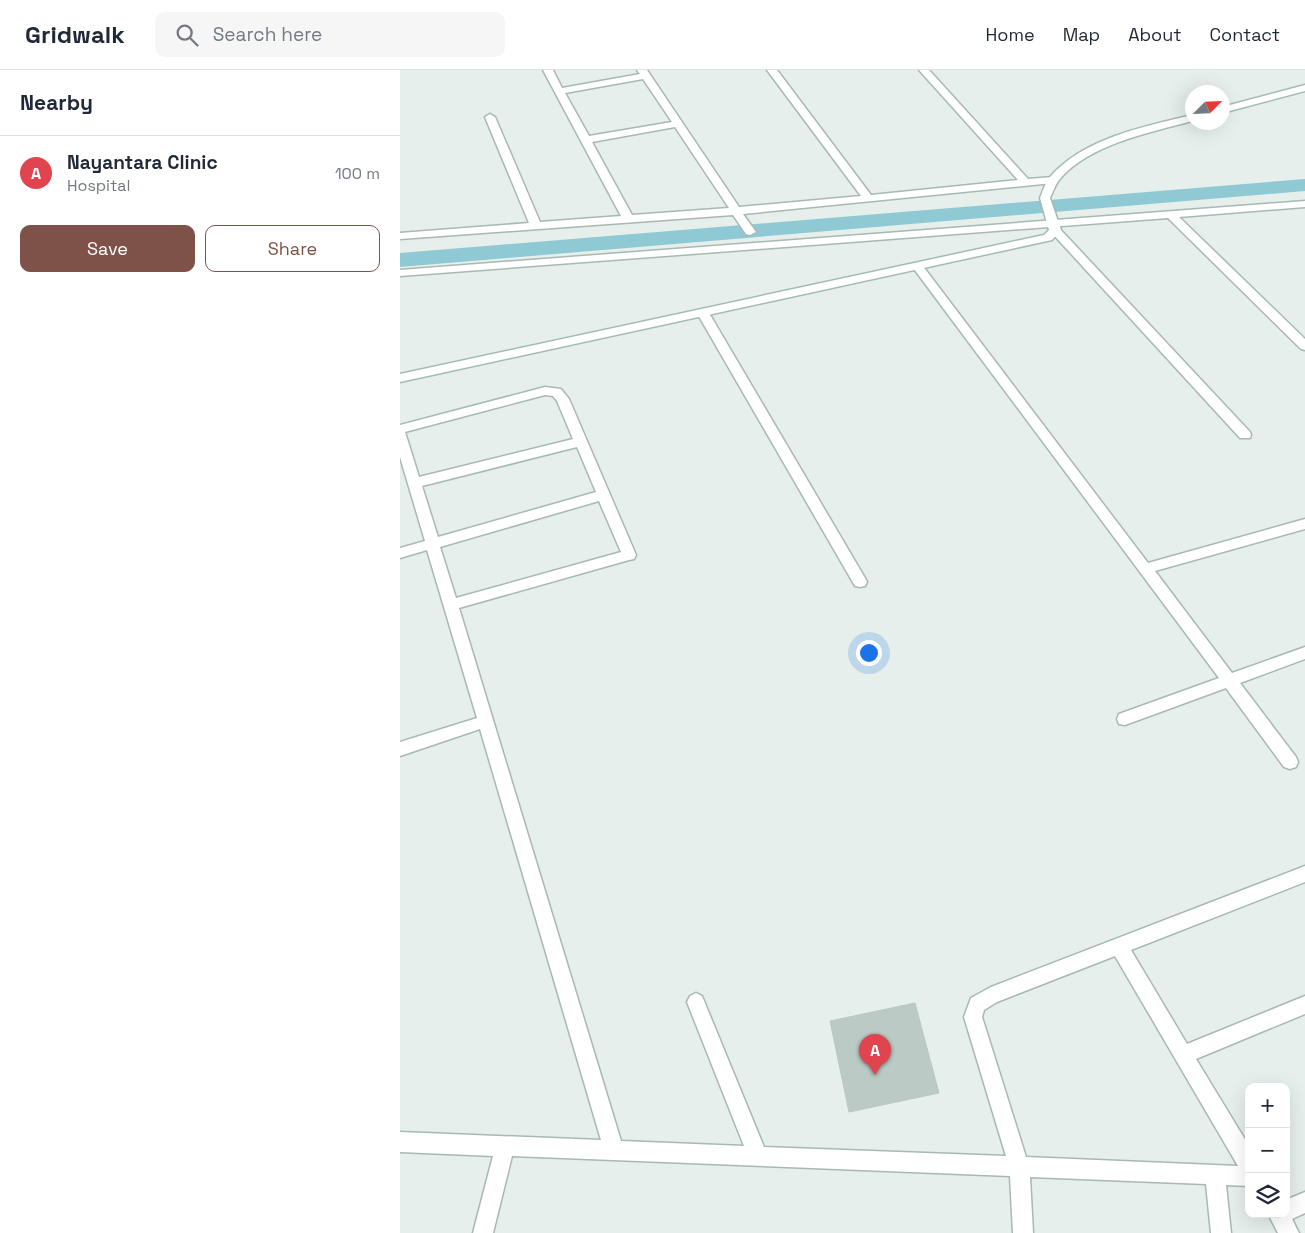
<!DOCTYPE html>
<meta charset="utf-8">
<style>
body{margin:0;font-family:"Space Grotesk",sans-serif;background:#f6f6f7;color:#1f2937}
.controls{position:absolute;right:15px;bottom:15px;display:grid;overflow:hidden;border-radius:10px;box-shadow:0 5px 20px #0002}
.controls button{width:45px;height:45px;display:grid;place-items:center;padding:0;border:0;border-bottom:1px solid #e0e1e3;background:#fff;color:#1f2937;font:25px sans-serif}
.compass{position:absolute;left:785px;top:15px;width:45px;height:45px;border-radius:50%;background:#fff;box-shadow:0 5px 20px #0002;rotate:66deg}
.you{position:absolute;left:468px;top:582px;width:18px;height:18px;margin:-12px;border:4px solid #fff;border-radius:50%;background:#1a73e8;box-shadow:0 0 0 8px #1a73e833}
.badge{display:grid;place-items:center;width:32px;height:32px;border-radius:50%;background:#7f5249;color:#fff;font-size:16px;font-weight:700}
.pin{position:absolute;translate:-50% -41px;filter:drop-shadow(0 1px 2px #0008)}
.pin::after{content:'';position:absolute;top:26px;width:18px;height:15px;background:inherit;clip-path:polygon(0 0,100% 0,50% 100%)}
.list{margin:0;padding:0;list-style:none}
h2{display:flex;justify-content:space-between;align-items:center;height:65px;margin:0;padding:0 20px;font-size:21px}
h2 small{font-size:16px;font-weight:400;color:#747a83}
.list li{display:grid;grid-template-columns:32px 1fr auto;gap:15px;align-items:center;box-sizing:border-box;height:75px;padding:0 20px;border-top:1px solid #e0e1e3}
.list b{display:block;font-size:19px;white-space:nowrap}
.list p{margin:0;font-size:16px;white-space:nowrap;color:#747a83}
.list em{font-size:16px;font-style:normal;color:#747a83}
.actions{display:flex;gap:10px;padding:15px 20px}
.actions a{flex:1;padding:11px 0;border:1px solid #7f5249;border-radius:10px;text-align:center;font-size:18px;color:#7f5249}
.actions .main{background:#7f5249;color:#fff}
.icon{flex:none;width:28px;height:28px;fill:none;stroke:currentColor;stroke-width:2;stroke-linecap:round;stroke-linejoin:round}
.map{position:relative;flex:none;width:905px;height:1163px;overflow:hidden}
header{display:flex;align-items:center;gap:30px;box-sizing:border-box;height:70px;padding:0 25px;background:#fff;border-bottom:1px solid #e0e1e3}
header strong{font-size:24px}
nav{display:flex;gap:28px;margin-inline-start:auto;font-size:18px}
.search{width:350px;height:45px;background:#f6f6f7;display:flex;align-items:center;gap:12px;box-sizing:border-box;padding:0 18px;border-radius:10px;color:#747a83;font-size:19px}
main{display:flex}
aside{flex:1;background:#fff}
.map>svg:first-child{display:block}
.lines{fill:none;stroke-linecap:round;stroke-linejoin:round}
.canal{fill:#8ec9d4;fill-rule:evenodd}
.building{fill:#bbcac4;stroke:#b8c9c2}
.street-casing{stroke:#a8b8b2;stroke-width:3}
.secondary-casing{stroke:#a4bbb3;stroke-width:3}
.street{fill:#fff;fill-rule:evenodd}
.secondary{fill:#fff;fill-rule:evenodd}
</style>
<header>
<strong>Gridwalk</strong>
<div class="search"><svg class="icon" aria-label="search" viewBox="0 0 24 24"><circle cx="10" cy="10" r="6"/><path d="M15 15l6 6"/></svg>Search here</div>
<nav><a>Home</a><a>Map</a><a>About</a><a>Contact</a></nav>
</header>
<main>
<aside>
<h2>Nearby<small></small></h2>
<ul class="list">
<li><span class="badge" style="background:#e0444e">A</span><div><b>Nayantara Clinic</b><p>Hospital</p></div><em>100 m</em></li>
</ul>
<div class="actions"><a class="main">Save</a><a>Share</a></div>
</aside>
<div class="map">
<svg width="905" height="1163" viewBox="0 0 905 1163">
<rect width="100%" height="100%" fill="#e6efeb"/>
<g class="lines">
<path class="canal" d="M905,109V121L0,197V183Z"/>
</g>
<path class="building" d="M515,933L539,1023L449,1042L430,951Z"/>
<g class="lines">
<defs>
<g id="street">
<path d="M143,0H153L162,18L240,4L237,0H247L339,137L461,126L367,0H377L471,125L618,110L519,0H529L628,109L653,107L658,110L653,113L343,144L356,162L350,165L346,164L333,145L0,169V163L129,153L85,47L90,44L95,47L140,152L221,146ZM243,9L272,52L189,66L165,23ZM275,57L329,138L232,145L192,72Z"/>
<path d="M905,131V137L779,147L905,269V280L901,279L768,148L0,206V200Z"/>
<path d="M655,157L659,158L850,362L851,365L850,368H840L651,162L649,160Z"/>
<path d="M518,194L522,195L748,493L905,449V459L755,501L832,603L905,577V589L840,613L896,687L898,692L896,697L890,699L884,697L826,618L725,655L719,654L717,649L719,644L819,608L514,199L512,197Z"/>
<path d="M303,239L309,243L465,508L467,512L465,516L460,517L455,516L297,243Z"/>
<path d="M145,317L161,319L169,329L236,485L234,489L229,490L59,538L221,1071L344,1076L287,932L290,926L296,923L302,926L364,1077L606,1086L564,947L571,928L591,917L905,796V812L731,880L787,974L905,926V944L796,989L849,1076V1116L826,1115L831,1163H811L806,1114L630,1107L633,1163H613L610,1106L112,1086L93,1163H73L93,1086L0,1082V1062L201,1070L80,659L0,686V672L77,648L27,480L0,488V478L25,471L0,387V355ZM145,325L153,326L157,331L173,369L19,407L5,362ZM177,377L196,422L38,467L22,416ZM199,431L221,482L56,528L40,477ZM715,886L838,1096L626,1087L582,947L584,940L597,932Z"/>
<path d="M905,1122V1143L892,1149L899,1163H878L868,1144H886V1130Z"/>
</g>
<g id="secondary">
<path d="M905,15V21L822,43V37Z"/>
<path d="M792,45V51C749,63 689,74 659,110C655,115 653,122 650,128L661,160L652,170L0,312V304L644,165L649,160L640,128C643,121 645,113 650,107C684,68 743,57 792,45Z"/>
</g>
</defs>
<use href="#street" class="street-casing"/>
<use href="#secondary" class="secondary-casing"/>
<use href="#street" class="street"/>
<use href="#secondary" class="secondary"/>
</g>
</svg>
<div class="controls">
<button>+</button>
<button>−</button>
<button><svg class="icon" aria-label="layers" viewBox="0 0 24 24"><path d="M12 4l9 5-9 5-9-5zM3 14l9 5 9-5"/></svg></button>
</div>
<svg class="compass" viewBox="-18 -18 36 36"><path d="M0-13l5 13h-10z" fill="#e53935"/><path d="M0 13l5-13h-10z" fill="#747a83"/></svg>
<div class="you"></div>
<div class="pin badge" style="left:475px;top:1005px;background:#e0444e">A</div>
</div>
</main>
